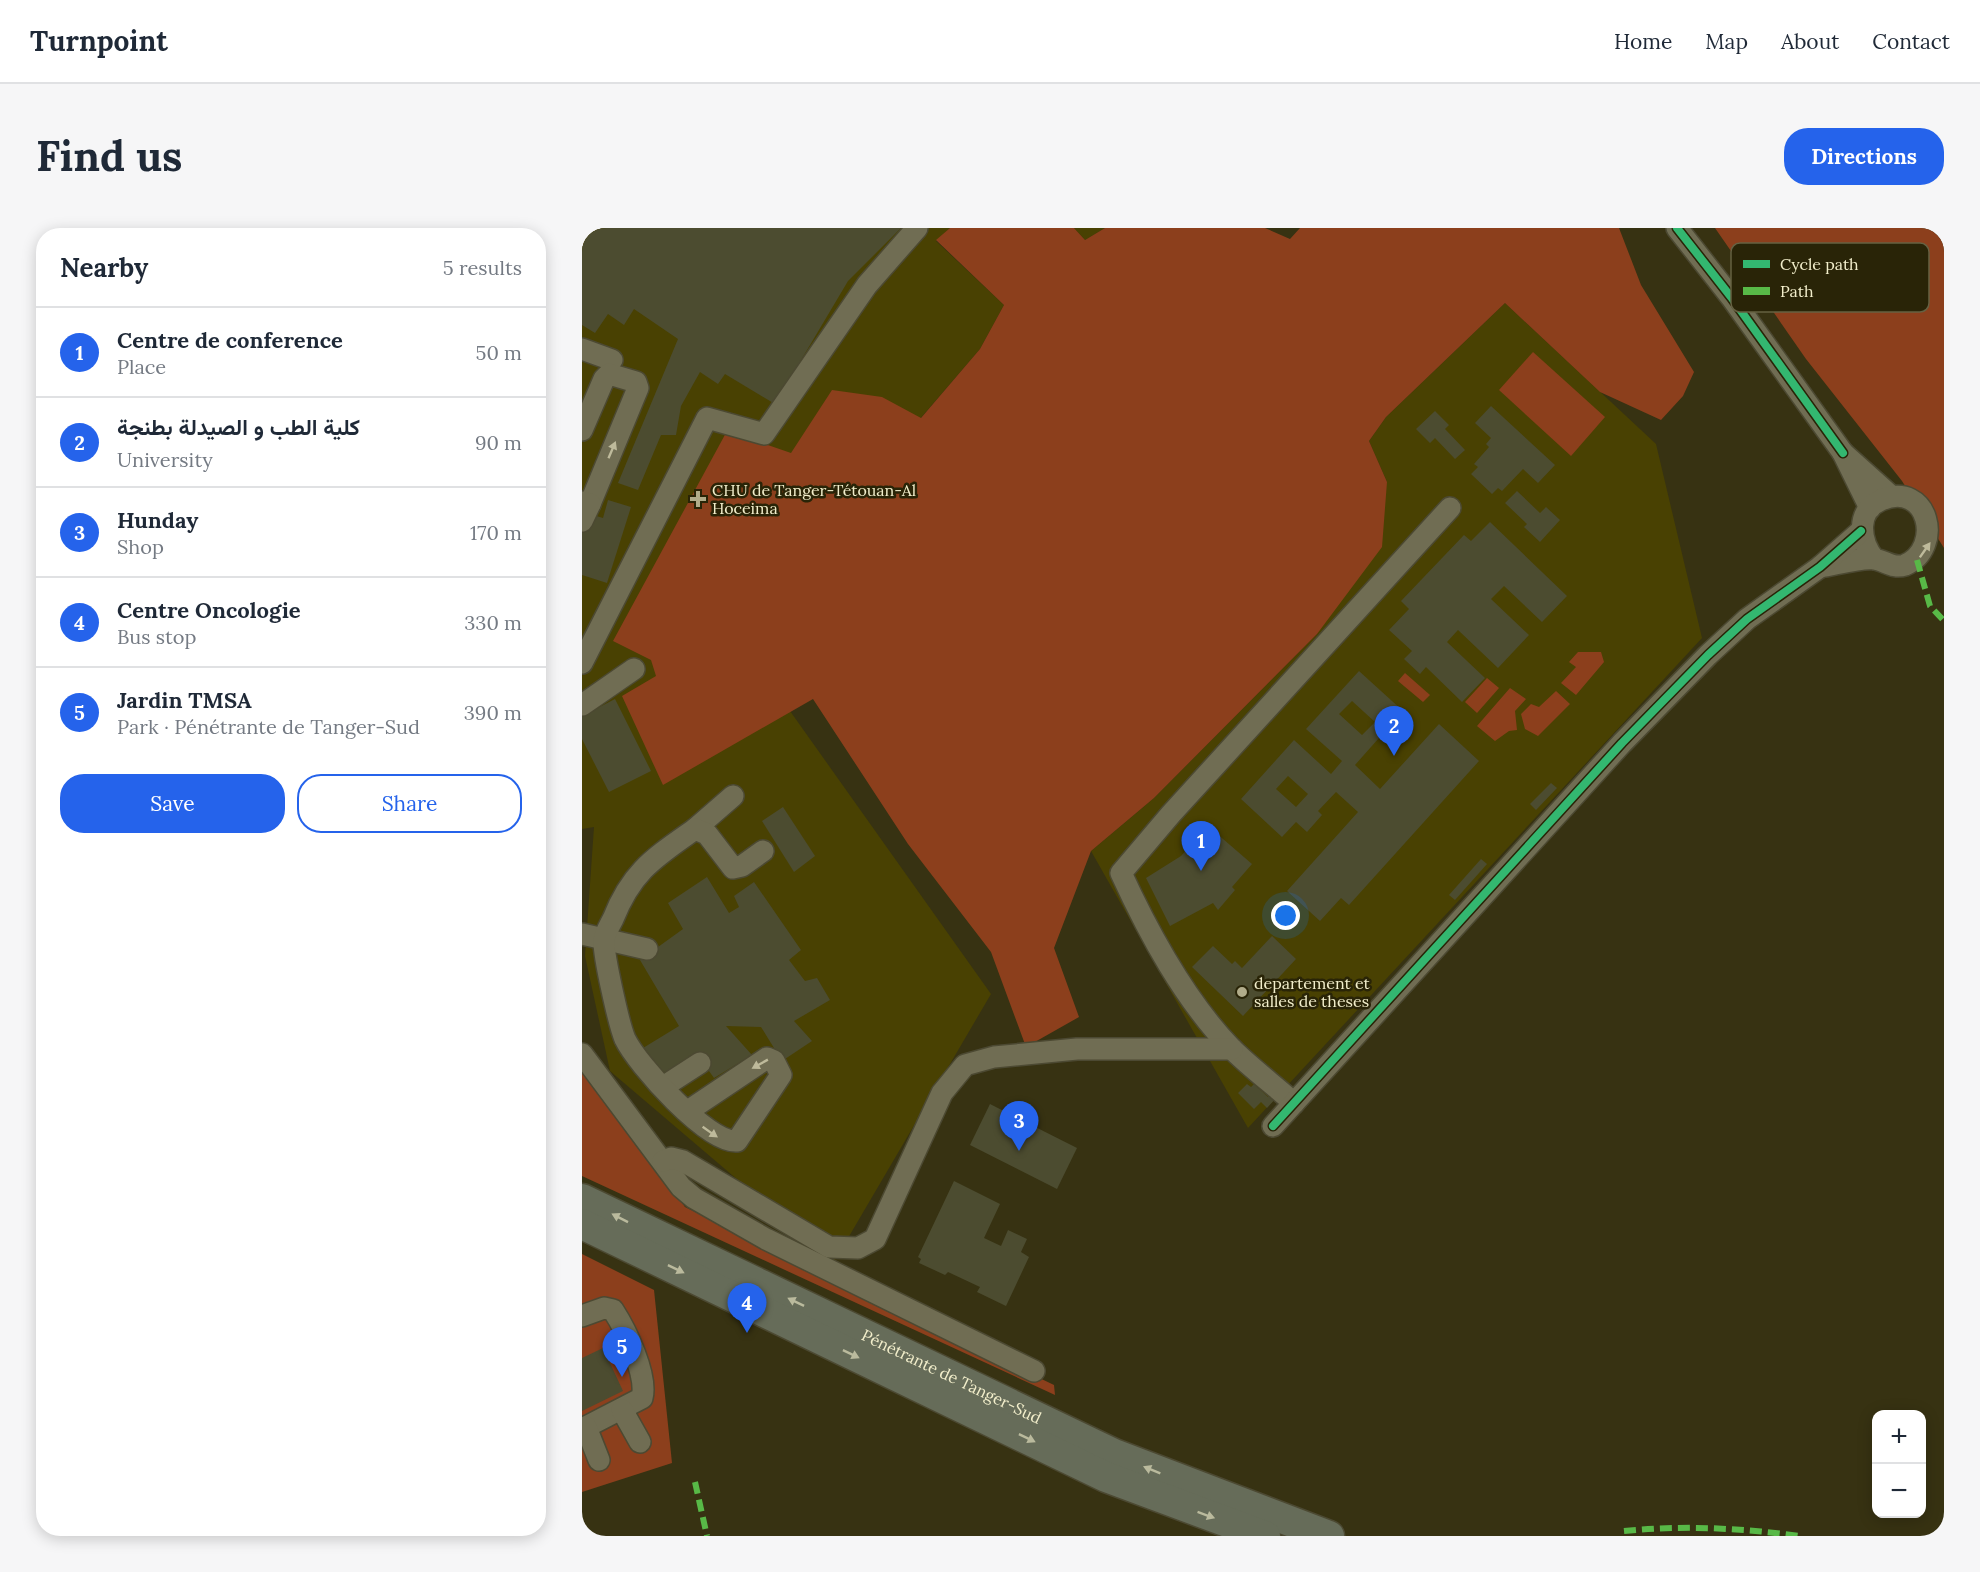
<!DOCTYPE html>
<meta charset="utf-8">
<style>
body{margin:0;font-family:Lora,Vazirmatn,serif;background:#f6f6f7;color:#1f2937}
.controls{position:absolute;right:18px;bottom:18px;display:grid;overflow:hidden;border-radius:12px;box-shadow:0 3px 15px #0003}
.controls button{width:54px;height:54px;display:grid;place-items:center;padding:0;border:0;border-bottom:2px solid #e0e1e3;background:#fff;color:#1f2937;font:30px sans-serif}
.you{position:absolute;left:704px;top:688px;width:21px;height:21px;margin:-15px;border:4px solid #fff;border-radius:50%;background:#1a73e8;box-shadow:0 0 0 9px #1a73e833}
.badge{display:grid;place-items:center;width:39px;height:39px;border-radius:50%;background:#2563eb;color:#fff;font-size:20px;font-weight:700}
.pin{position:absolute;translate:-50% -50px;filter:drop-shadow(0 2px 3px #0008)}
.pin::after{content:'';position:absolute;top:32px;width:21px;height:18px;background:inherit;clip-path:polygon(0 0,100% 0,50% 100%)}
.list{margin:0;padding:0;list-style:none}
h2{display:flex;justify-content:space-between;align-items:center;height:78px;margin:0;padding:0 24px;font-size:26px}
h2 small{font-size:20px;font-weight:400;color:#747a83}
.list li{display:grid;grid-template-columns:39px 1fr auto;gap:18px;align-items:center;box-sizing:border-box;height:90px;padding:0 24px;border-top:2px solid #e0e1e3}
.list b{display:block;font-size:22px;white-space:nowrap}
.list p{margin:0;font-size:20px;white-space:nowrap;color:#747a83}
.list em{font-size:20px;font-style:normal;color:#747a83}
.actions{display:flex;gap:12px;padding:18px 24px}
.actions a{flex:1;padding:14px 0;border:2px solid #2563eb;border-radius:24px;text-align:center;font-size:21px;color:#2563eb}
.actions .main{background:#2563eb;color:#fff}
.map{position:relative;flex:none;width:1362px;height:1308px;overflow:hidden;border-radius:24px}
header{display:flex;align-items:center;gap:36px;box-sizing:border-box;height:84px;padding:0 30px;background:#fff;border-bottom:2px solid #e0e1e3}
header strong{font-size:28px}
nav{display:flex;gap:33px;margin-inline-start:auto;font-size:21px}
.intro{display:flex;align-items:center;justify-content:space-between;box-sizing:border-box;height:144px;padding:0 36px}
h1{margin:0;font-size:42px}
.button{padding:15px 27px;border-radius:24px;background:#2563eb;color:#fff;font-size:21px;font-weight:700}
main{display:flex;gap:36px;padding:0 36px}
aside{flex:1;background:#fff;border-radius:24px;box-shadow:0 3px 15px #0003}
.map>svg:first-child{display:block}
.built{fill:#494102}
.green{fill:#8c3f1c}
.building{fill:#4c4c30;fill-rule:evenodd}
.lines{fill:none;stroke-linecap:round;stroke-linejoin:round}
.minor-casing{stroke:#4c4932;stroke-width:24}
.highway-casing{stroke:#4c4932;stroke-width:33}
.minor{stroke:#706d53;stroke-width:21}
.highway{stroke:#666c59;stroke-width:30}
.quiet{stroke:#58b947;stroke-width:6;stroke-dasharray:12 6;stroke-linecap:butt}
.cycleway-casing{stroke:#292407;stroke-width:11}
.cycleway{stroke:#33b770;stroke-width:8}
.oneway{fill:#beba9b}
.oneway2{fill:#baba9d}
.poi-dot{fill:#b1ac8a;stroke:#292407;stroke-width:2}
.labels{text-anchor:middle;stroke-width:5;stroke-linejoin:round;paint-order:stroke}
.poi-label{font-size:16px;fill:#f2eecb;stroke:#292407;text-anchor:start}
.street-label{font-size:16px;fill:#f2eecb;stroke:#292407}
.key{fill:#292407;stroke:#656142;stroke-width:1.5}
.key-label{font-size:16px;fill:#f2eecb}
</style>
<header>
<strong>Turnpoint</strong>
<nav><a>Home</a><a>Map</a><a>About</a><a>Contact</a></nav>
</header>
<div class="intro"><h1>Find us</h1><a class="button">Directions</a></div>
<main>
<aside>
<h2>Nearby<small>5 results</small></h2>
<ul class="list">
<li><span class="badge">1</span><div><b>Centre de conference</b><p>Place</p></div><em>50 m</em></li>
<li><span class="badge">2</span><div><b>كلية الطب و الصيدلة بطنجة</b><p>University</p></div><em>90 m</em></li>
<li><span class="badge">3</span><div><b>Hunday</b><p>Shop</p></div><em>170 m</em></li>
<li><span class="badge">4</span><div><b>Centre Oncologie</b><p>Bus stop</p></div><em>330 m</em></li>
<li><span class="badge">5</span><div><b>Jardin TMSA</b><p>Park · Pénétrante de Tanger-Sud</p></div><em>390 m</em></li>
</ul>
<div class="actions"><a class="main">Save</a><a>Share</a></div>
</aside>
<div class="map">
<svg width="1362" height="1308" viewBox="0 0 1362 1308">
<rect width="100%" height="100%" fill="#373212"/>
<g class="built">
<path d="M0,0H368L354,13L422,77L398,121L312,221L208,483L409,766L252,1034L28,843L3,728L12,599L0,601Z"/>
<path d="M492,0H523L503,12Z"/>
<path d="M923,75L1074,216L1120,410L666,900L509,623L572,570L735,406L805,254L787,213L804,189Z"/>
</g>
<g class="green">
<path d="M368,0H492L503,12L523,0H683L708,11L718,0H1037L1059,57L1112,144L1101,168L1079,192L1018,164L923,75L804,189L787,213L805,254L800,319L735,406L572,570L509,623L472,720L497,789L444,819L409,724L326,616L231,471L81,557L40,468L74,448L69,432L31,413L145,203L209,225L250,162L300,169L339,190L398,121L422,77L354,12Z"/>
<path d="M1133,0H1362V320L1320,253L1224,131Z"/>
<path d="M951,124L1023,189L989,228L917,162Z"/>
<path d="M996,424H1019L1022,434L994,467L979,455L994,439L987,434Z"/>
<path d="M823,445L848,467L841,474L816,453Z"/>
<path d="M905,450L917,460L895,485L883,474Z"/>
<path d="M928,460L944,471L933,483L935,502L927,503L913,513L895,498Z"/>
<path d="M974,463L988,476L956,508L943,501L939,486L949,476L957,479Z"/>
<path d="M0,838L103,979L472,1157L473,1167L0,948Z"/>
<path d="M0,1026L72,1062L90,1235L0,1264Z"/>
</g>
<g class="building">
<path d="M0,0H319L266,53L193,176L143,146L136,156L118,144L99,178L94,207H79L56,262L36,255L96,111L52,81L42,97L26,86L13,105L0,97Z"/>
<path d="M909,178L973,237L956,255L941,241L920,263L916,260L910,266L889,246L896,239L892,236L907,219L904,216L909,210L893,195Z"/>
<path d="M853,183L867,197L863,201L883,222L873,231L853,210L848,215L834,201Z"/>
<path d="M935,263L958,285L964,279L978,292L958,314L942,299L945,296L923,275Z"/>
<path d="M26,272L49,279L25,355L0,347V302L5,285L21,290Z"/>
<path d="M908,294L985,368L960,394L922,358L909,371L947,407L916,440L876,402L865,414L903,450L880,474L844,439L838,446L822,431L830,423L807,402L827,381L819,373L882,307L889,313Z"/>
<path d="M777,443L821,483L773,537L798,561L857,496L897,533L767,677L759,670L738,693L705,663L776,584L754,564L736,583L740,587L725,604L714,594L700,609L659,571L712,512L749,546L760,533L724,501ZM770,473L793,494L780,507L757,486ZM706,548L726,566L714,579L694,561Z"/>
<path d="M33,471L69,543L27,564L0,511V488Z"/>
<path d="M969,555L975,560L954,582L948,576Z"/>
<path d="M201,579L233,628L212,644L180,593Z"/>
<path d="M626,598L670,636L650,659L653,662L636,682L631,675L588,698L564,650L599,628Z"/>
<path d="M899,631L905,636L873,672L867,667Z"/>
<path d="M125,649L147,685L157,679L152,668L172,654L219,722L207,732L223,753L235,750L248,772L212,793L230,813L200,833L179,799L144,798L170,827L132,850L117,829L81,851L61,820L97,798L58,732L101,701L86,675Z"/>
<path d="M690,708L714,731L661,788L610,739L631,718L650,736L653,733L660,740Z"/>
<path d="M665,856L669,859L672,856L686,869L690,865L695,869L685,880L679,874L672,881L656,865Z"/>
<path d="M408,876L495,920L475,961L388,917Z"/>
<path d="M372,953L418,976L402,1010L419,1018L426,1002L445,1011L439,1024L447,1029L424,1078L395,1064L398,1059L366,1044L363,1047L337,1035L339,1031L336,1029Z"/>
<path d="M21,1120L41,1163L0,1183V1130Z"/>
</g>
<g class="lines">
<defs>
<g id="minor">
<path d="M1095,0L1149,69L1261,225"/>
<path d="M0,121L30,132"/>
<path d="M0,202L22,151L27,146L54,154L56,160L8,276"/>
<path d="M0,274L8,276L0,293"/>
<path d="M1288,280L1261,225L1309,268"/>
<path d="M1238,339C1252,337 1280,329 1292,331C1304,333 1311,341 1323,337C1362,320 1347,252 1299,272C1273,283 1278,313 1292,331"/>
<path d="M0,435L125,190L182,206L285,57L335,0"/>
<path d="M0,477L52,441"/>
<path d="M113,601L151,568"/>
<path d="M0,706L65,721"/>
<path d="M0,826L99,959L112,970L184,1011L452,1143"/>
<path d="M81,859L118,835"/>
<path d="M712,875C692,857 669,840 649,820C602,771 567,706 539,645L589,586L868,280"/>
<path d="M106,883L185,830L192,833L199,847L155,913C126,916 55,836 43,811C37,797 21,726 22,712C23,705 28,697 31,691C50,643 72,630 113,601L125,606L151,640L160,638L181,623"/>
<path d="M691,898L1040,515L1126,427L1165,391L1238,339L1279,303"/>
<path d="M81,933L89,930L101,933L247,1019L276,1020L293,1011L360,865L383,837L412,829L495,821H650"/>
<path d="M0,1088L22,1080L31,1082C44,1102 66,1148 60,1170L0,1201"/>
<path d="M40,1182L58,1214"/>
<path d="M4,1199L17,1232"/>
</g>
<g id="highway">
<path id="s1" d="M0,971L532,1226L747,1308"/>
<path d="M0,996L524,1249L683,1308"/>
</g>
</defs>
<use href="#minor" class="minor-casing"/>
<use href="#highway" class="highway-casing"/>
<use href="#minor" class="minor"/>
<use href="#highway" class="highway"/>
<g class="quiet">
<path d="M1335,332L1348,378L1362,393"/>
<path d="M113,1254L125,1308"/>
<path d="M1042,1303C1100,1297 1159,1300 1217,1308"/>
</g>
<defs>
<g id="cycleway">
<path d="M1095,0L1149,69L1261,225"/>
<path d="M691,898L1040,515L1126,427L1165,391L1238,339L1279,303"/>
</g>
</defs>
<use href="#cycleway" class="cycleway-casing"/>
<use href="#cycleway" class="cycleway"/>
</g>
<defs><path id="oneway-solid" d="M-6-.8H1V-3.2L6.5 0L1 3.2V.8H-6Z" transform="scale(1.5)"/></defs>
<g class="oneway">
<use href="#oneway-solid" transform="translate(30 222) rotate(-67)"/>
<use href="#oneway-solid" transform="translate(1343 322) rotate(-55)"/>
<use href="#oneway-solid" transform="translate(178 836) rotate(151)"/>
<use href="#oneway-solid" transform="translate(128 904) rotate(35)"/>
</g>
<g class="oneway2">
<use href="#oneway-solid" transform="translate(38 990) rotate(-153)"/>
<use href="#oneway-solid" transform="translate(94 1041) rotate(26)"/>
<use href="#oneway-solid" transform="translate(214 1074) rotate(-154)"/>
<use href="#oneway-solid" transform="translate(269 1126) rotate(26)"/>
<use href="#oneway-solid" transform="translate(445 1210) rotate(26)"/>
<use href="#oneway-solid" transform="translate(570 1242) rotate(-158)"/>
<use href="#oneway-solid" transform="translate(624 1287) rotate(20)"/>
</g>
<g class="poi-dot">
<path d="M113 262h6v6h6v6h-6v6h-6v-6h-6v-6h6z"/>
<circle cx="660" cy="764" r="6"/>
</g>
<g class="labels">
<g class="poi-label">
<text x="130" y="268">CHU de Tanger-Tétouan-Al<tspan x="130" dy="18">Hoceima</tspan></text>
<text x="672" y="761">departement et<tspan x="672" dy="18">salles de theses</tspan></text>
</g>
<g class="street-label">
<text dy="6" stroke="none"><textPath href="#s1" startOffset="410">Pénétrante de Tanger-Sud</textPath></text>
</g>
</g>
<rect x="1149" y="15" width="198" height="69" rx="9" class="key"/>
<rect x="1161" y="32" width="27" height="8" fill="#33b770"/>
<rect x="1161" y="59" width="27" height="8" fill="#58b947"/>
<g class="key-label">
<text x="1198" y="42">Cycle path</text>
<text x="1198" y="69">Path</text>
</g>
</svg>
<div class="controls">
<button>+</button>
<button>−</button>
</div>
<div class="you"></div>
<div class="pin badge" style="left:619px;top:643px">1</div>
<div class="pin badge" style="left:812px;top:528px">2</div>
<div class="pin badge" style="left:437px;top:923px">3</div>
<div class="pin badge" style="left:165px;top:1105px">4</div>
<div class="pin badge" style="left:40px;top:1149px">5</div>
</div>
</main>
